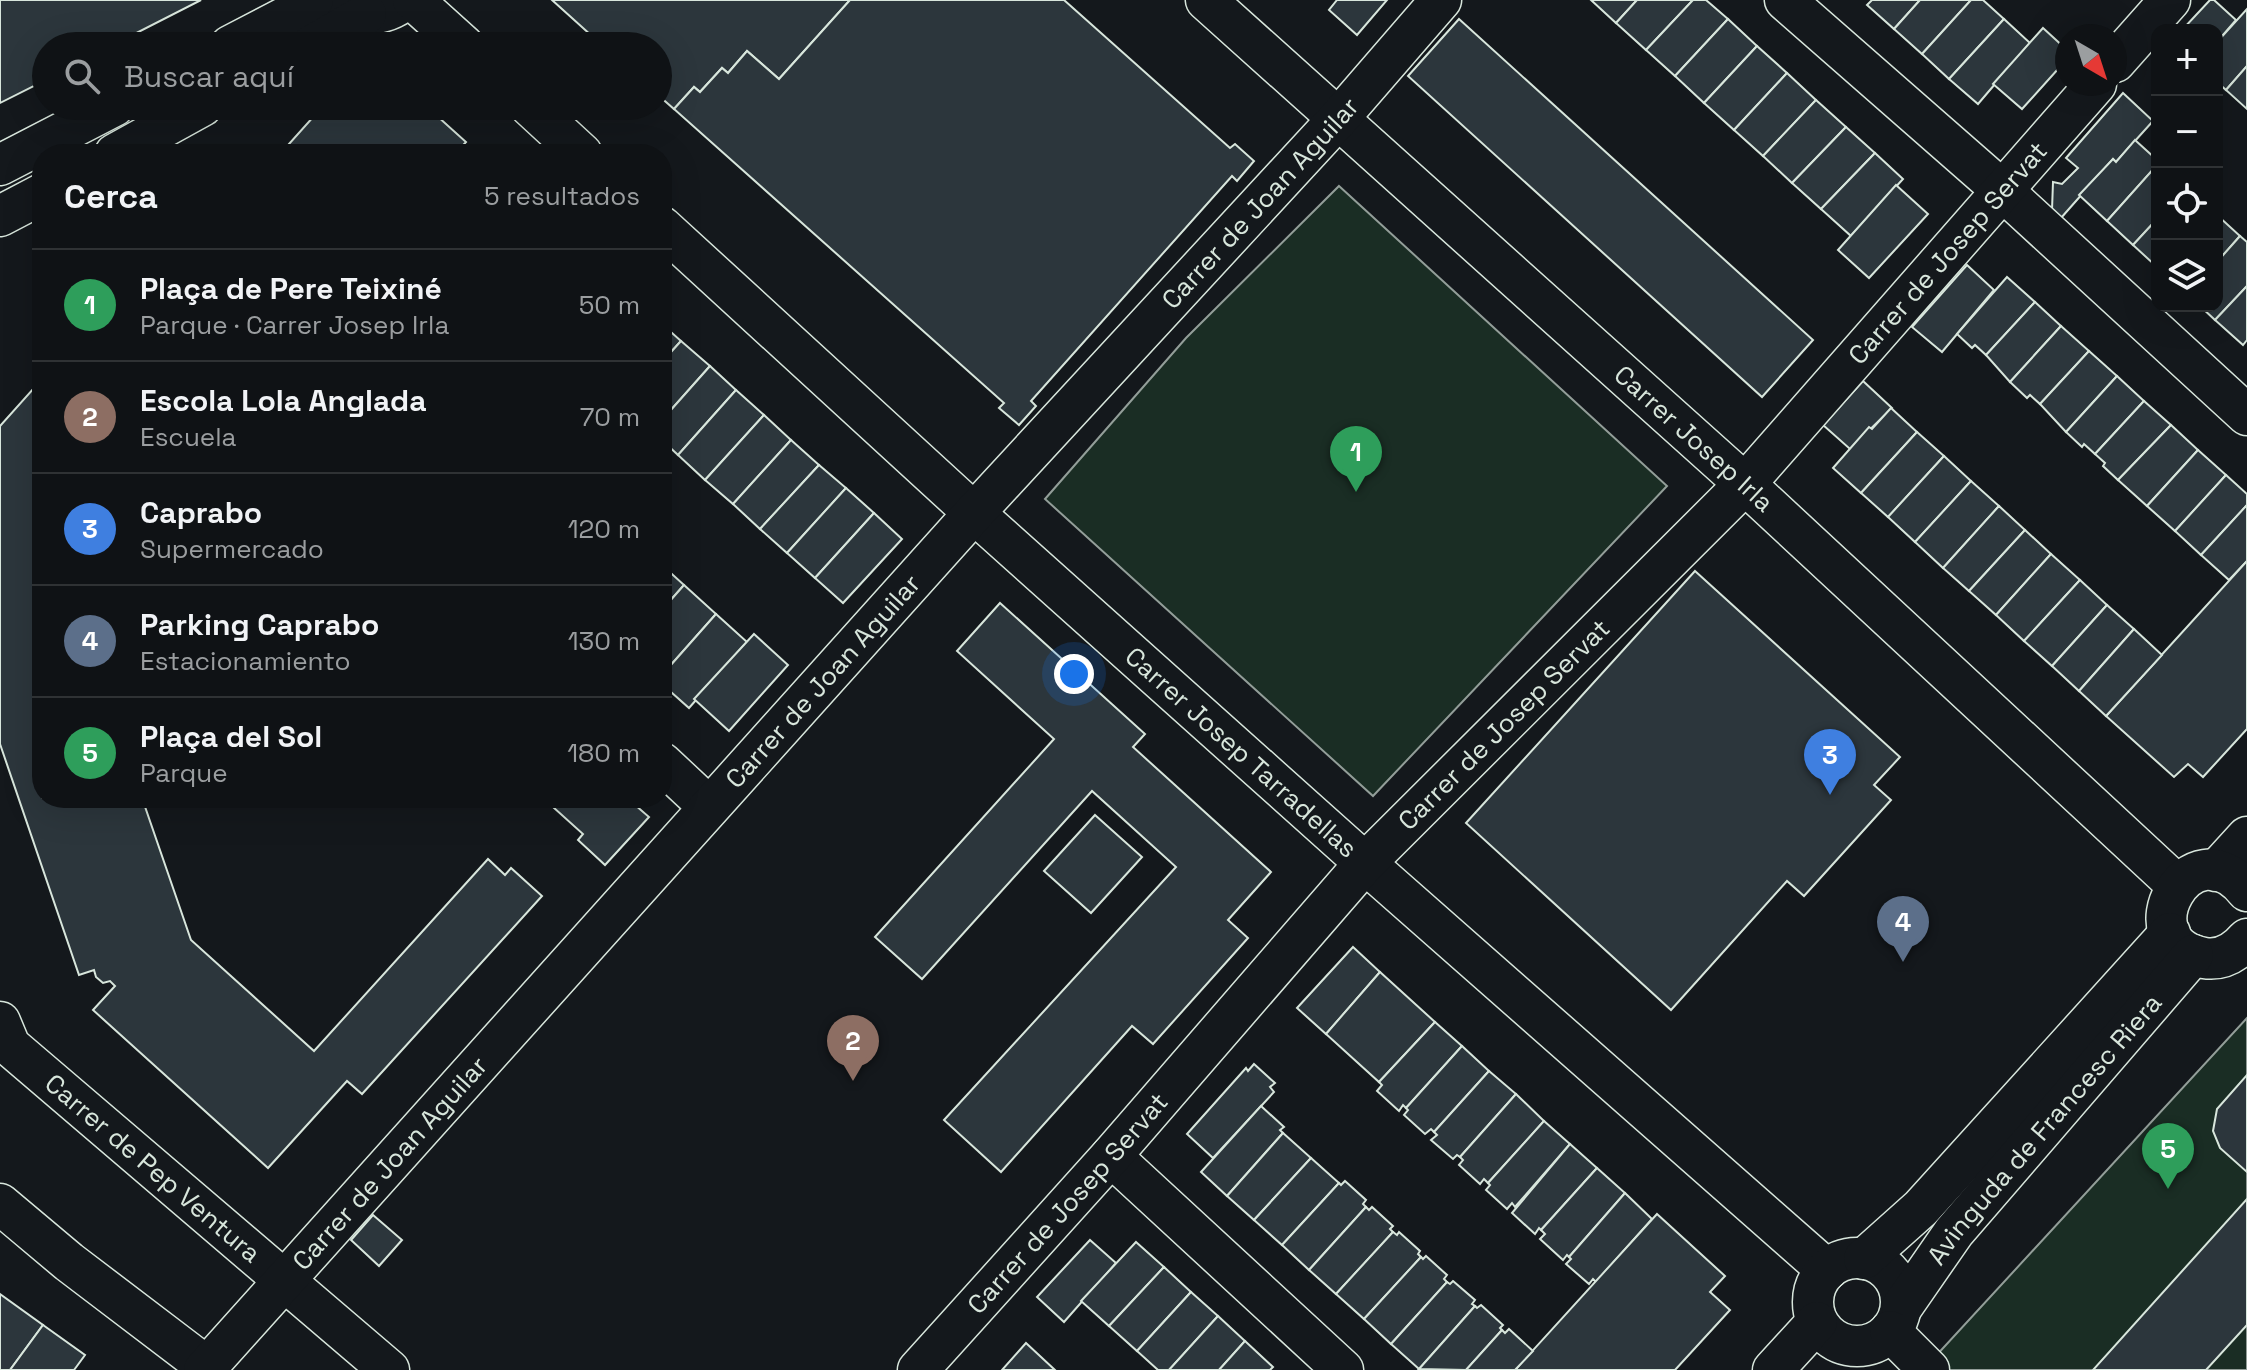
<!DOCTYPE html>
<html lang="es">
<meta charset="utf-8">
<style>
body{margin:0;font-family:"Space Grotesk",sans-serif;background:#181b1e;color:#f1f3f6}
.controls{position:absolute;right:24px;top:24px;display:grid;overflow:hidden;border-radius:16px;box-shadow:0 8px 32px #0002}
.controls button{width:72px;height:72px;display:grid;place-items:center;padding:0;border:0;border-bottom:2px solid #2f3234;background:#0f1215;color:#f1f3f6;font:40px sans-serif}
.compass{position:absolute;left:2055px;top:24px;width:72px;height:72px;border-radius:50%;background:#0f1215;box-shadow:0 8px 32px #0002;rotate:141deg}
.you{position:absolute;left:1074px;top:674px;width:28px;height:28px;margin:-20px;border:6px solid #fff;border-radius:50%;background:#1a73e8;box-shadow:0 0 0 12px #1a73e833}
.badge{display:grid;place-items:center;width:52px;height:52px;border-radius:50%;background:#2563eb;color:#fff;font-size:26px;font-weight:700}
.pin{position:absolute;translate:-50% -66px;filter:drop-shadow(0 2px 4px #0008)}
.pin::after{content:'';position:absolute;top:42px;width:28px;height:24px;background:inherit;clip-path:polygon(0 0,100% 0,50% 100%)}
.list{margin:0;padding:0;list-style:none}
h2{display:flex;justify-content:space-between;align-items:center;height:104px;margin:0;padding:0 32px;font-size:34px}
h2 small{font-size:26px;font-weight:400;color:#9b9ea0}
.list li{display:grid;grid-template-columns:52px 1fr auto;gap:24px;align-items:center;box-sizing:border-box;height:112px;padding:0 32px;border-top:2px solid #2f3234}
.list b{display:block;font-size:30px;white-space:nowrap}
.list p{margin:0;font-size:26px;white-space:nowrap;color:#9b9ea0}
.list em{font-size:26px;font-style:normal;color:#9b9ea0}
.icon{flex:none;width:44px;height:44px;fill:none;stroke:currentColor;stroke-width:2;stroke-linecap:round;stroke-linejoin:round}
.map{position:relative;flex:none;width:2247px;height:1370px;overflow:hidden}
.search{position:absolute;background:#0f1215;box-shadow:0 8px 32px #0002;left:32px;top:32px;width:640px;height:88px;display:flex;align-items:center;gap:20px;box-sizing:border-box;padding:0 28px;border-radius:44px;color:#9b9ea0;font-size:30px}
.panel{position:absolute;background:#0f1215;box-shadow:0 8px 32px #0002;left:32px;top:144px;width:640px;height:664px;border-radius:32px}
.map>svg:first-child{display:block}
.green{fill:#1a2d24;stroke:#939e99;stroke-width:2}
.building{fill:#2c363c;stroke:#d8e6dc;stroke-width:2}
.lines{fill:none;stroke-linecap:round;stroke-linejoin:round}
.street-casing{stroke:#d8e6dc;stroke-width:43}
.street{stroke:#14181c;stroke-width:40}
.labels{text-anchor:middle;stroke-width:6;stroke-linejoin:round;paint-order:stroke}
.street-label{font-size:26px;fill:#d8e6dc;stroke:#14181c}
</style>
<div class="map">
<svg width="2247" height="1370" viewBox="0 0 2247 1370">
<rect width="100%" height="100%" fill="#14181c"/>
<g class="green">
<path d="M1339,186L1667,486L1373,796L1045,499L1186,338Z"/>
<path d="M2247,1018V1370H1944L1933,1359Z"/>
</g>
<g class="building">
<path d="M0,0H201L111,46H46V80L0,103Z"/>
<path d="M552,0H850L779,79L747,51L728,73L722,68L700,92L694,87L674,109L658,95V46H603Z"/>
<path d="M850,0H1064L1230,148L1235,144L1254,161L1237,181L1232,176L1031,401L1036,406L1019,425L999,408L1004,403L674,109L694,87L700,92L722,68L728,73L747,51L779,79Z"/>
<path d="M1337,0H1387L1357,35L1329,10Z"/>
<path d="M1591,0H1637L1616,23Z"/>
<path d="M1637,0H1693L1646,50L1616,23Z"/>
<path d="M1693,0H1706L1728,19L1675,76L1646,50Z"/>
<path d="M1872,0H1920L1894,29L1867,5Z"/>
<path d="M1920,0H1971L1922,54L1894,29Z"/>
<path d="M1971,0H1983L2004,19L1949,79L1922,54Z"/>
<path d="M2210,0H2214L2236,20L2217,42V30H2182Z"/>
<path d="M2247,9V66L2226,90L2217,82V50L2220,46L2217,42Z"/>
<path d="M1459,19L1813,340L1762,397L1408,76Z"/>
<path d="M1728,19L1757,46L1704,103L1675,76Z"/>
<path d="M2004,19L2030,43L1978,104L1949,79Z"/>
<path d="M2043,28L2067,50V59L2022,109L1993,84Z"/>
<path d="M1757,46L1787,73L1734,130L1704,103Z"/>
<path d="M2247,66V109L2226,90Z"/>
<path d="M1787,73L1816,100L1763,156L1734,130Z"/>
<path d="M2123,93L2153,121L2116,162L2113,159L2061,218L2052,210L2053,182L2062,184L2078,168L2066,158Z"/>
<path d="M1816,100L1846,127L1792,183L1763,156Z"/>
<path d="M323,106H426L466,142L455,154H280Z"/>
<path d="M1846,127L1875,153L1821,209L1792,183Z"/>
<path d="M2135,140L2157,160V165L2107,221L2079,195L2113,159L2116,162Z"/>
<path d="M1875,153L1903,179L1851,236L1821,209Z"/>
<path d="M2157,165V219L2133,245L2107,221Z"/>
<path d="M1896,185L1928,214L1869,278L1838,250Z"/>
<path d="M2217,215L2240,236L2217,262Z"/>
<path d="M2157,219V267L2133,245Z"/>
<path d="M2240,236L2247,242V286L2215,320L2200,306H2217V262Z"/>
<path d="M1967,265L1994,290L1942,352L1912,327Z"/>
<path d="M2007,277L2035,302L1986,355L1975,345L1972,348L1957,334Z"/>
<path d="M2247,286V340L2243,345L2215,320Z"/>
<path d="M2035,302L2061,326L2010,382L1986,355Z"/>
<path d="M662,324L681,341L662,362Z"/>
<path d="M2061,326L2089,351L2040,404L2030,395L2027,398L2010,382Z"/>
<path d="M681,341L710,366L662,420V362Z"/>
<path d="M2089,351L2117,376L2066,432L2040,404Z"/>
<path d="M710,366L736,390L678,455L662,440V420Z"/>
<path d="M2117,376L2144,401L2095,454L2084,444L2082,447L2066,432Z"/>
<path d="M42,379V798H142L191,940L314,1051L488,859L505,875L511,868L542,896L362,1094L347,1081L268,1168L93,1010L115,986L110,981L103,983L96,977L94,970L79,975L0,744V426Z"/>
<path d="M1863,381L1892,408L1850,449L1823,425Z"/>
<path d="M736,390L764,415L705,480L678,455Z"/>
<path d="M2144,401L2171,425L2118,480L2103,466L2105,463L2095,454Z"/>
<path d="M1891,408L1917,432L1861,493L1833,468L1869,427L1872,429Z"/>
<path d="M764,415L791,440L733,504L705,480Z"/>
<path d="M2171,425L2198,450L2147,506L2118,480Z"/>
<path d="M1917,432L1944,456L1888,517L1861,493Z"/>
<path d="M791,440L819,465L760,529L733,504Z"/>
<path d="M2198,450L2226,475L2175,531L2147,506Z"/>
<path d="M1944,456L1971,481L1915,542L1888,517Z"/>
<path d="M819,465L846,488L787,553L760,529Z"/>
<path d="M2226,475L2247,494V505L2201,555L2175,531Z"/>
<path d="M1971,481L1999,506L1943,568L1915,542Z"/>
<path d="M846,488L874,513L815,578L787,553Z"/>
<path d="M2247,505V561L2229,580L2201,555Z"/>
<path d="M1999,506L2025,530L1969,591L1943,568Z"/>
<path d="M874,513L902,539L843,603L815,578Z"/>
<path d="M2025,530L2051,554L1996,615L1969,591Z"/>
<path d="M2051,554L2080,580L2024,641L1996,615Z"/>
<path d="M2247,561V729L2203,777L2188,764L2174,777L2106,716Z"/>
<path d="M662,565L684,585L662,610Z"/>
<path d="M1695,571L1900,757L1874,785L1891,800L1804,896L1787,881L1671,1010L1466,823Z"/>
<path d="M2080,580L2107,605L2052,666L2024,641Z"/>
<path d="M684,585L716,614L662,675V610Z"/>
<path d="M1000,603L1145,734L1133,747L1271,872L1228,920L1248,938L1153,1044L1132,1026L1001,1172L944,1120L1176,867L1092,791L922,979L875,937L1054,739L957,651Z"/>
<path d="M2107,605L2134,629L2079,691L2052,666Z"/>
<path d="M716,614L747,642L689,708L662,684V675Z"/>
<path d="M2134,629L2162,655L2106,716L2079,691Z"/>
<path d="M754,634L788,665L729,731L694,699Z"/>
<path d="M543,798H627L649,817L605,865L578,840L583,834Z"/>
<path d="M1095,815L1142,857L1091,913L1044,871Z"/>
<path d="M1353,947L1380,972L1326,1034L1297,1008Z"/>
<path d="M1380,972L1435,1022L1379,1082L1326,1034Z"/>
<path d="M1435,1022L1462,1046L1406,1108L1403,1105L1399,1111L1377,1091L1382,1085L1379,1082Z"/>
<path d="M1462,1046L1489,1071L1434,1132L1431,1129L1425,1134L1404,1115L1408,1110L1406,1108Z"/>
<path d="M1254,1064L1275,1083L1270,1087L1274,1092L1213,1158L1187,1134L1246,1068L1248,1071Z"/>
<path d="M1489,1071L1516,1094L1460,1157L1457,1155L1453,1159L1431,1140L1437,1135L1434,1132Z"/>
<path d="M2247,1075V1172L2220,1148L2213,1131L2217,1109Z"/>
<path d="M1516,1094L1544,1121L1488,1183L1484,1179L1480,1184L1459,1165L1463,1160L1460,1157Z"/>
<path d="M1261,1106L1284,1127L1280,1130L1283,1133L1227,1196L1201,1172Z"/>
<path d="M1544,1121L1570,1144L1515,1207L1512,1203L1507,1209L1486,1190L1490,1185L1488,1183Z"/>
<path d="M1283,1133L1311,1158L1254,1220L1227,1196Z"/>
<path d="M1570,1144L1597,1168L1541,1230L1539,1228L1535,1234L1512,1213Z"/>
<path d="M1311,1158L1339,1183L1282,1245L1254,1220Z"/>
<path d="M1597,1168L1625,1193L1569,1257L1567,1255L1563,1260L1540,1239L1545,1234L1541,1230Z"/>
<path d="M1345,1181L1366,1200L1363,1204L1366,1207L1309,1270L1282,1245L1339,1183L1341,1185Z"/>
<path d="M1625,1193L1652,1219L1596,1282L1593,1279L1589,1284L1566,1264L1571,1259L1569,1257Z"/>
<path d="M2247,1199V1325L2206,1370H2093Z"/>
<path d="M1366,1207L1369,1210L1372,1207L1393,1226L1390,1229L1393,1232L1336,1294L1309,1270Z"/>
<path d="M1657,1214L1725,1276L1710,1292L1730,1310L1675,1370H1515Z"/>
<path d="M373,1215L402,1240L379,1266L351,1240Z"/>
<path d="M1393,1232L1397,1235L1399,1232L1420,1251L1418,1254L1421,1257L1364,1319L1336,1294Z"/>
<path d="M1090,1240L1116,1263L1064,1322L1037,1297Z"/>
<path d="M1136,1242L1164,1267L1109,1326L1081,1301Z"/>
<path d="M1426,1256L1447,1275L1444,1279L1447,1282L1391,1344L1364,1319L1421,1257L1423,1259Z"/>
<path d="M1164,1267L1191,1292L1137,1351L1109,1326Z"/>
<path d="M1453,1281L1475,1300L1472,1304L1475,1306L1419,1369L1391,1344L1447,1282L1450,1284Z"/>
<path d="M1191,1292L1218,1316L1169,1370H1158L1137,1351Z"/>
<path d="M0,1294L43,1325L10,1370H0Z"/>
<path d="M1481,1305L1503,1325L1500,1328L1502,1330L1466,1370L1419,1369L1475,1306L1477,1308Z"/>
<path d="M1218,1316L1245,1341L1219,1370H1169Z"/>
<path d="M43,1325L85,1355L77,1366L74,1370H10Z"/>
<path d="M1509,1329L1533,1351L1515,1370H1466L1502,1330L1505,1333Z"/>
<path d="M1245,1341L1273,1367L1270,1370H1219Z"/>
<path d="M1026,1343L1055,1370H1002Z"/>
</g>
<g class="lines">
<defs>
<g id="street">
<path d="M337,0C360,16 382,18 405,0"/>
<path d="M413,0L464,46"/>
<path id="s1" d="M1206,0L1745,484L2177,885"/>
<path d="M1785,0L2003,191L2247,415"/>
<path d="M230,46L305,7L313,0"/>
<path d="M311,46L366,14"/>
<path d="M2115,62L2170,0"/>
<path d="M530,106L582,154"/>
<path d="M115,154L202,106"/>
<path d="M0,165L114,106"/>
<path d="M0,216L42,194"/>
<path id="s2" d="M662,227L974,513L1365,863L1827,1270"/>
<path d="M662,763L709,807"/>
<path d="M2216,871L2247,837"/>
<path d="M2247,891C2190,821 2123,944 2204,958C2222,961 2236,952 2247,939"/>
<path id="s3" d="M0,1022L10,1046L389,1370"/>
<path d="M1111,1156L1343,1370"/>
<path d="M0,1204L69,1262L211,1370"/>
<circle cx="1857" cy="1302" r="44"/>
<path d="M1864,1259L1921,1208L2170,933"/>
<path id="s4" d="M1902,1307L1954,1232L2193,955"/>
<path d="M1890,1331L1929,1370"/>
<path id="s5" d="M204,1370L974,513L1338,119L1441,0"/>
<path id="s6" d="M918,1370L1111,1156L1365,863L1745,484L2096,84"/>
<path d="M1773,1370L1817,1322"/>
</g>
</defs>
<use href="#street" class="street-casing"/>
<use href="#street" class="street"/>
</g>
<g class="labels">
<g class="street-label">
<text dy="9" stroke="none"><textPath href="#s5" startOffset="1574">Carrer de Joan Aguilar</textPath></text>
<text dy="9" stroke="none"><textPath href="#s6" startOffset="1520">Carrer de Josep Servat</textPath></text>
<text dy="9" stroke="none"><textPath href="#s1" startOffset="656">Carrer Josep Irla</textPath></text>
<text dy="9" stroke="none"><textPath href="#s5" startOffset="926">Carrer de Joan Aguilar</textPath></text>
<text dy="9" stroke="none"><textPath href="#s6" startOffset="872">Carrer de Josep Servat</textPath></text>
<text dy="9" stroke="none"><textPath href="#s2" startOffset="782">Carrer Josep Tarradellas</textPath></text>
<text dy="9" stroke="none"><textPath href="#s4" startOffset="228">Avinguda de Francesc Riera</textPath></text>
<text dy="9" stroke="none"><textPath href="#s5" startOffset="278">Carrer de Joan Aguilar</textPath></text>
<text dy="9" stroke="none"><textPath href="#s3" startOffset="214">Carrer de Pep Ventura</textPath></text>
<text dy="9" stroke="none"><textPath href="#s6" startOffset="224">Carrer de Josep Servat</textPath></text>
</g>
</g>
</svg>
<div class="controls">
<button>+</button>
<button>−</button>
<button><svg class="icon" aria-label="locate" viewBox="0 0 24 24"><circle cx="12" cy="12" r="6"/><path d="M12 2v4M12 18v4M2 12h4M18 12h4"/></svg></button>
<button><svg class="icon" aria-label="layers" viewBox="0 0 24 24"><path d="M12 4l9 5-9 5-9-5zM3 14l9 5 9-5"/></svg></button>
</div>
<svg class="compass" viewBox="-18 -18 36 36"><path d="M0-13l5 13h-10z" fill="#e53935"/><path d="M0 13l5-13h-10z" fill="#9b9ea0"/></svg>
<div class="you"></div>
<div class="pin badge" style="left:1356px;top:492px;background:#2e9e5b">1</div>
<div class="pin badge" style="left:853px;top:1081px;background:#8d6e63">2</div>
<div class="pin badge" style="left:1830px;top:795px;background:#3f7fe0">3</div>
<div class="pin badge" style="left:1903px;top:962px;background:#5c6f8a">4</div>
<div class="pin badge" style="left:2168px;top:1189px;background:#2e9e5b">5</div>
<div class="search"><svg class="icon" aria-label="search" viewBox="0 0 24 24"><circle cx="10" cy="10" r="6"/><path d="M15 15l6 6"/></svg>Buscar aquí</div>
<section class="panel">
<h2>Cerca<small>5 resultados</small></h2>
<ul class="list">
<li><span class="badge" style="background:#2e9e5b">1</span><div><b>Plaça de Pere Teixiné</b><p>Parque · Carrer Josep Irla</p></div><em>50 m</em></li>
<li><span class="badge" style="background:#8d6e63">2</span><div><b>Escola Lola Anglada</b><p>Escuela</p></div><em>70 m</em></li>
<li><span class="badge" style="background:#3f7fe0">3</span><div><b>Caprabo</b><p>Supermercado</p></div><em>120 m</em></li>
<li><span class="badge" style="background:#5c6f8a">4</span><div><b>Parking Caprabo</b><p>Estacionamiento</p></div><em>130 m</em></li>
<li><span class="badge" style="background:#2e9e5b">5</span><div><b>Plaça del Sol</b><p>Parque</p></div><em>180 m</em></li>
</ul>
</section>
</div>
